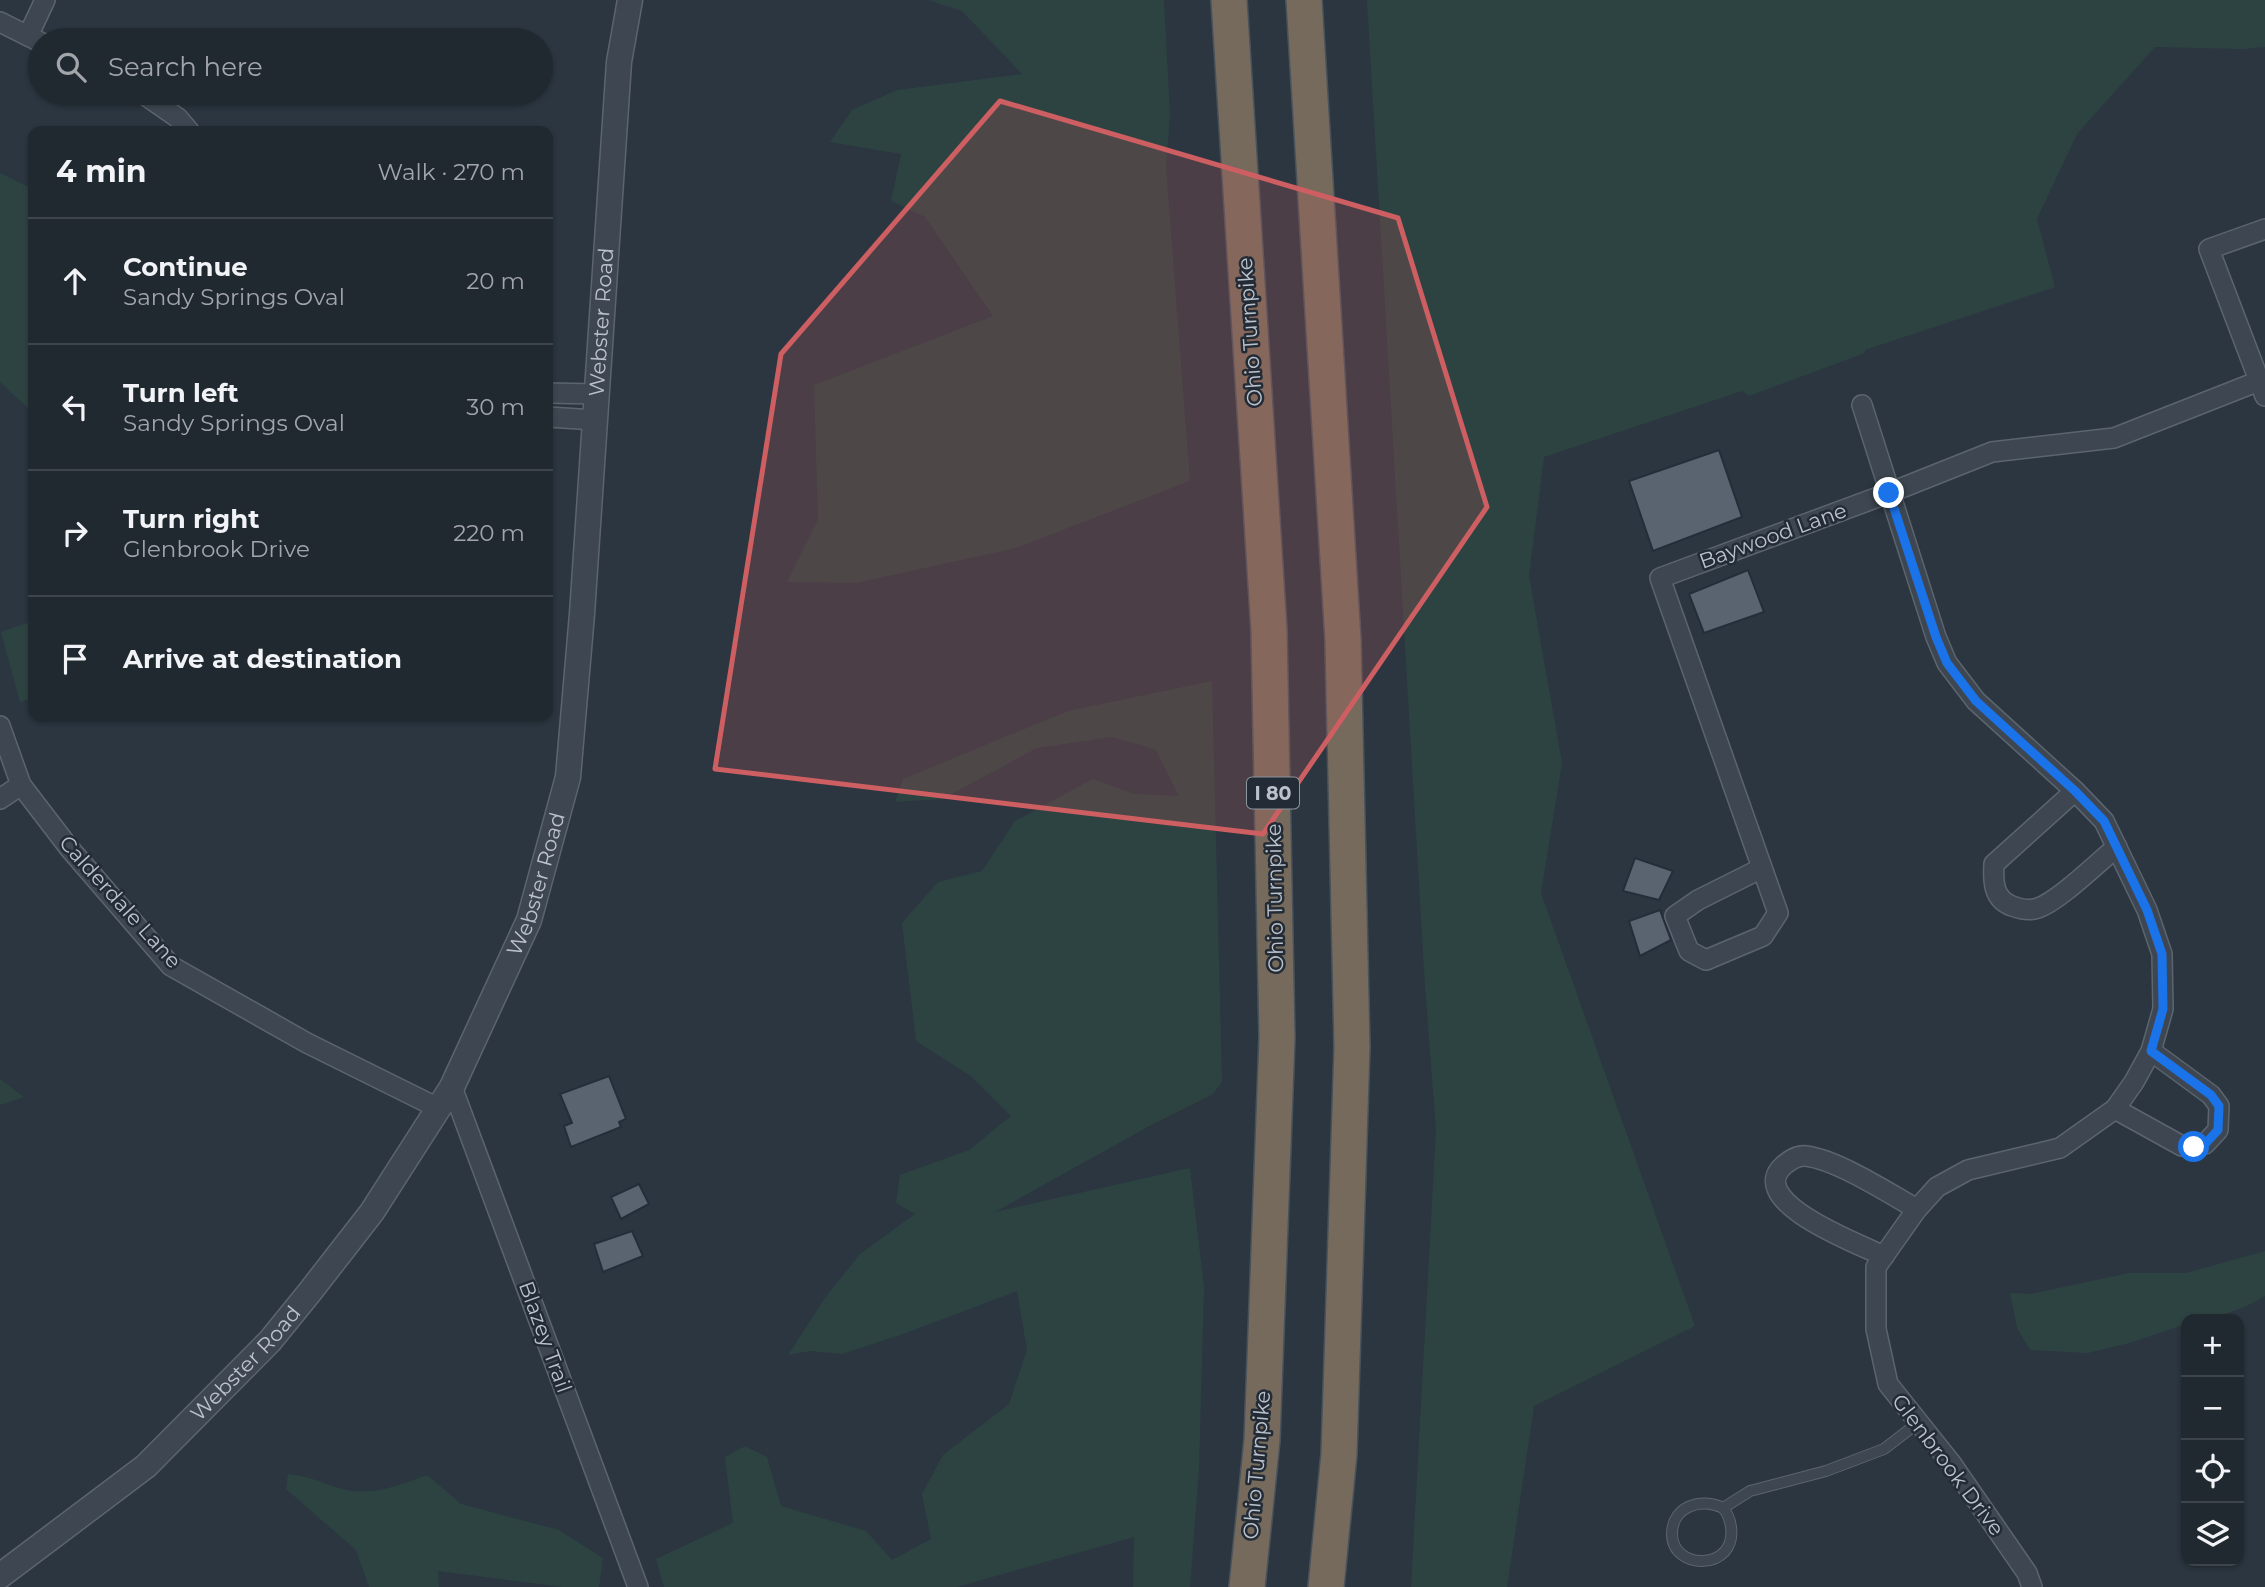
<!DOCTYPE html>
<meta charset="utf-8">
<style>
body{margin:0;font-family:Montserrat,sans-serif;background:#283038;color:#f1f3f6}
.controls{position:absolute;right:21px;bottom:21px;display:grid;overflow:hidden;border-radius:14px;box-shadow:0 2px 5px #0004}
.controls button{width:63px;height:63px;display:grid;place-items:center;padding:0;border:0;border-bottom:2px solid #3d444c;background:#202830;color:#f1f3f6;font:35px sans-serif}
.stop{position:absolute;width:21px;height:21px;margin:-16px;border:5px solid #1a73e8;border-radius:50%;background:#fff}
.stop.end{background:#1a73e8;border-color:#fff;box-shadow:0 2px 7px #0008}
.list{margin:0;padding:0;list-style:none}
h2{display:flex;justify-content:space-between;align-items:center;height:91px;margin:0;padding:0 28px;font-size:30px}
h2 small{font-size:23px;font-weight:400;color:#a2a6ab}
.list li{display:grid;grid-template-columns:46px 1fr auto;gap:21px;align-items:center;box-sizing:border-box;height:126px;padding:0 28px;border-top:2px solid #3d444c}
.list b{display:block;font-size:26px;white-space:nowrap}
.list p{margin:0;font-size:23px;white-space:nowrap;color:#a2a6ab}
.list em{font-size:23px;font-style:normal;color:#a2a6ab}
.icon{flex:none;width:38px;height:38px;fill:none;stroke:currentColor;stroke-width:2;stroke-linecap:round;stroke-linejoin:round}
.map{position:relative;flex:none;width:2265px;height:1587px;overflow:hidden}
.search{position:absolute;background:#202830;box-shadow:0 2px 5px #0004;left:28px;top:28px;width:525px;height:77px;display:flex;align-items:center;gap:18px;box-sizing:border-box;padding:0 24px;border-radius:38px;color:#a2a6ab;font-size:26px}
.panel{position:absolute;background:#202830;box-shadow:0 2px 5px #0004;left:28px;top:126px;width:525px;height:595px;border-radius:14px}
.map>svg:first-child{display:block}
.green{fill:#2d4342}
.building{fill:#596470;stroke:#252e38;stroke-width:2}
.lines{fill:none;stroke-linecap:round;stroke-linejoin:round}
.service-casing{stroke:#5c656e;stroke-width:12}
.minor-casing{stroke:#5c656e;stroke-width:22}
.tertiary-casing{stroke:#5c656e;stroke-width:27}
.motorway-casing{stroke:#49525b;stroke-width:38}
.service{stroke:#3e4751;stroke-width:10}
.minor{stroke:#3e4751;stroke-width:19}
.tertiary{stroke:#3e4751;stroke-width:24}
.motorway{stroke:#756a5c;stroke-width:35}
.route{stroke:#1a73e8;stroke-width:9}
.marked{fill:#cd5e61;fill-opacity:0.2;stroke:#cd5e61;stroke-width:5;stroke-linejoin:round}
.labels{text-anchor:middle;stroke-width:5;stroke-linejoin:round;paint-order:stroke}
.shield{fill:#232c36;stroke:#8d959e;stroke-width:2}
.shield-label{font-size:19px;font-weight:bold;fill:#bbc2cb}
.street-label{font-size:21px;fill:#bbc2cb;stroke:#232c36}
</style>
<div class="map">
<svg width="2265" height="1587" viewBox="0 0 2265 1587">
<rect width="100%" height="100%" fill="#2b3640"/>
<g class="green">
<path d="M928,0H1164L1170,115L1166,167L1190,481L1016,548L856,583L787,582L818,520L814,385L993,316L925,217L891,201L901,154L830,142L852,110L897,90L1022,74L962,11Z"/>
<path d="M1367,0H2265V47L2242,49L2155,47L2077,134L2037,219L2055,287L1865,350V353L1749,396L1742,391L1544,457L1529,576L1562,763L1541,893L1695,1326L1534,1406L1507,1587H1411L1436,1130L1425,986Z"/>
<path d="M0,173L33,189V417L26,406L0,382Z"/>
<path d="M33,621V698L20,702L1,632Z"/>
<path d="M1212,681L1222,1082L1213,1094L1153,1124L995,1212L1190,1168L1204,1287L1199,1468L1190,1587H1133L1134,1537L957,1587H664L656,1559L733,1523L725,1457L745,1446L767,1457L781,1506L866,1531L892,1560L931,1539L922,1494L943,1455L1009,1404L1027,1350L1017,1291L906,1333L842,1354L810,1351L788,1355L825,1298L860,1254L915,1214L896,1203L900,1175L969,1150L1011,1116L971,1076L916,1041L902,923L938,882L982,871L1015,821L1093,779L1134,794L1179,796L1155,749L1111,737L1037,748L942,799L895,802L903,779L1068,711Z"/>
<path d="M0,1079L24,1097L0,1105Z"/>
<path d="M2265,1251V1296C2241,1311 2215,1319 2186,1319V1324L2133,1342L2088,1353L2030,1350L2017,1328L2010,1293L2031,1294L2129,1273H2186Z"/>
<path d="M288,1474C311,1475 330,1488 352,1491C379,1494 402,1484 427,1475L461,1504L559,1530L603,1558L599,1587H563L438,1571L439,1587H369L356,1550L286,1489Z"/>
</g>
<g class="building">
<path d="M1719,450L1742,517L1653,551L1629,481Z"/>
<path d="M1748,570L1764,612L1704,633L1689,594Z"/>
<path d="M1635,858L1673,871L1659,900L1623,891Z"/>
<path d="M1660,910L1671,940L1640,956L1629,921Z"/>
<path d="M609,1076L626,1119L619,1122L621,1127L571,1147L564,1126L572,1123L560,1094Z"/>
<path d="M639,1184L649,1204L621,1219L611,1197Z"/>
<path d="M632,1231L643,1256L603,1272L594,1244Z"/>
</g>
<g class="lines">
<defs>
<path id="service" d="M1723,1508C1728,1514 1730,1519 1731,1527C1737,1571 1672,1571 1672,1534C1672,1506 1702,1497 1723,1508L1750,1491L1826,1471L1884,1449L1919,1422"/>
<g id="minor">
<path d="M0,22L40,42"/>
<path d="M28,36L45,0"/>
<path d="M142,93L178,118L189,131"/>
<path d="M2265,229L2209,249L2265,396"/>
<path d="M548,393L597,394"/>
<path d="M1862,405L1936,637L1947,663L1976,701L2075,791L2104,821L2147,910L2162,954L2163,1009L2151,1051L2134,1082L2115,1109L2060,1148L1968,1170L1937,1187L1917,1209L1876,1267V1329L1888,1384L1951,1463L2027,1573L2032,1587"/>
<path d="M548,417L595,420"/>
<path d="M0,726L21,785L70,849L171,966L307,1043L438,1108"/>
<path d="M2075,791L1994,864C1993,881 1993,899 2012,906C2020,909 2030,911 2038,908C2059,901 2098,862 2117,847"/>
<path d="M0,799L21,785"/>
<path d="M1762,868L1698,900L1675,916L1689,951L1706,960L1763,936L1778,913L1660,578L1889,493L1992,452L2114,438L2259,381"/>
<path d="M452,1087L638,1587"/>
<path d="M2115,1109L2182,1146L2205,1144L2218,1130L2219,1106L2211,1095L2151,1051"/>
<path d="M1884,1256C1861,1245 1745,1202 1783,1166C1790,1160 1797,1155 1806,1156C1838,1160 1888,1193 1917,1209"/>
</g>
<g id="tertiary">
<path id="s1" d="M0,1576L146,1466L270,1341L309,1293L372,1212L452,1087L529,920L568,777L582,614L619,62L630,0"/>
</g>
<g id="motorway">
<path d="M1229,0L1269,630L1277,1038L1262,1440L1247,1587"/>
<path d="M1304,0L1343,640L1352,1047L1339,1454L1326,1587"/>
</g>
</defs>
<use href="#service" class="service-casing"/>
<use href="#minor" class="minor-casing"/>
<use href="#tertiary" class="tertiary-casing"/>
<use href="#motorway" class="motorway-casing"/>
<use href="#service" class="service"/>
<use href="#minor" class="minor"/>
<use href="#tertiary" class="tertiary"/>
<use href="#motorway" class="motorway"/>
</g>
<g class="lines">
<path class="route" d="M1889,493L1936,637L1947,663L1976,701L2075,791L2104,821L2147,910L2162,954L2163,1009L2151,1051L2211,1095L2219,1106L2218,1130L2205,1144L2194,1147"/>
</g>
<path class="marked" d="M1000,101L1398,218L1487,507L1263,834L715,769L781,354Z"/>
<g class="labels">
<rect class="shield" x="1247" y="777.5" width="52" height="31" rx="5"/>
<g class="shield-label">
<text x="1273" y="800">I 80</text>
</g>
<g class="street-label">
<text dy="7" stroke="none"><textPath href="#s1" startOffset="1460">Webster Road</textPath></text>
<text transform="translate(1250 332) rotate(-94)" y="7">Ohio Turnpike</text>
<text transform="translate(1773 536) rotate(-20)" y="7">Baywood Lane</text>
<text dy="7" stroke="none"><textPath href="#s1" startOffset="892">Webster Road</textPath></text>
<text transform="translate(1275 898) rotate(-91)" y="7">Ohio Turnpike</text>
<text transform="translate(120 902) rotate(48)" y="7">Calderdale Lane</text>
<text transform="translate(545 1337) rotate(70)" y="7">Blazey Trail</text>
<text dy="7" stroke="none"><textPath href="#s1" startOffset="326">Webster Road</textPath></text>
<text transform="translate(1257 1465) rotate(-85)" y="7">Ohio Turnpike</text>
<text transform="translate(1948 1465) rotate(53)" y="7">Glenbrook Drive</text>
</g>
</g>
</svg>
<div class="controls">
<button>+</button>
<button>−</button>
<button><svg class="icon" aria-label="locate" viewBox="0 0 24 24"><circle cx="12" cy="12" r="6"/><path d="M12 2v4M12 18v4M2 12h4M18 12h4"/></svg></button>
<button><svg class="icon" aria-label="layers" viewBox="0 0 24 24"><path d="M12 4l9 5-9 5-9-5zM3 14l9 5 9-5"/></svg></button>
</div>
<div class="stop" style="left:2194px;top:1147px"></div>
<div class="stop end" style="left:1889px;top:493px"></div>
<div class="search"><svg class="icon" aria-label="search" viewBox="0 0 24 24"><circle cx="10" cy="10" r="6"/><path d="M15 15l6 6"/></svg>Search here</div>
<section class="panel">
<h2>4 min<small>Walk · 270 m</small></h2>
<ul class="list">
<li><svg class="icon" aria-label="ahead" viewBox="0 0 24 24"><path d="M12 20V5M6 11l6-6 6 6"/></svg><div><b>Continue</b><p>Sandy Springs Oval</p></div><em>20 m</em></li>
<li><svg class="icon" aria-label="left" viewBox="0 0 24 24"><path d="M17 20v-9H6M10 6l-5 5 5 5"/></svg><div><b>Turn left</b><p>Sandy Springs Oval</p></div><em>30 m</em></li>
<li><svg class="icon" aria-label="right" viewBox="0 0 24 24"><path d="M7 20v-9h11M14 6l5 5-5 5"/></svg><div><b>Turn right</b><p>Glenbrook Drive</p></div><em>220 m</em></li>
<li><svg class="icon" aria-label="arrive" viewBox="0 0 24 24"><path d="M6 21V4h12l-3 4 3 4H6"/></svg><div><b>Arrive at destination</b></div></li>
</ul>
</section>
</div>
